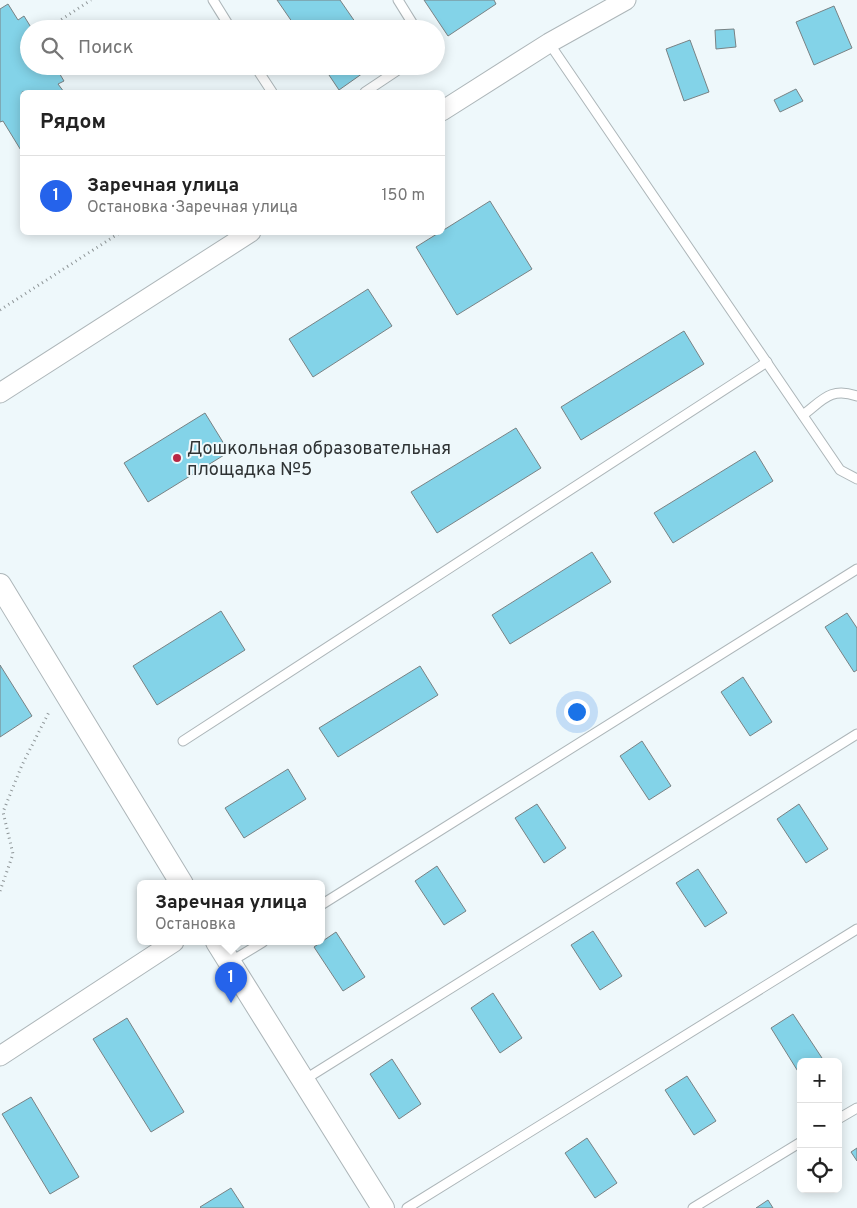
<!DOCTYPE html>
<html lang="ru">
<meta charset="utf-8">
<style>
body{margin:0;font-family:Overpass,sans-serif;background:#f2f2f2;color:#222}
.controls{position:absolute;right:15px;bottom:15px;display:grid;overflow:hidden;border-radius:8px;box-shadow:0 2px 12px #0003}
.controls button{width:45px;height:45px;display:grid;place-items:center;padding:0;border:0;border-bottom:1px solid #e0e0e0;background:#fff;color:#222;font:25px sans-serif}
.you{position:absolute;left:576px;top:711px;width:18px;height:18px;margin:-12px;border:4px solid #fff;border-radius:50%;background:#1a73e8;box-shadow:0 0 0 8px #1a73e833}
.badge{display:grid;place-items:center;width:32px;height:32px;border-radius:50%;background:#2563eb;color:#fff;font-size:16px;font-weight:700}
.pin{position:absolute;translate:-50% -41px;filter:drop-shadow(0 1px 2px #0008)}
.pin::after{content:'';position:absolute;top:26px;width:18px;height:15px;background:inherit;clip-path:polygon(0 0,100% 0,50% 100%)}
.popup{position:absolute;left:137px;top:880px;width:188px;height:65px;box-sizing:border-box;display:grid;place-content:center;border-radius:8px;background:#fff;filter:drop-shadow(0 1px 4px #0005);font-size:16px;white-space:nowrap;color:#767676}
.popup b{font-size:19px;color:#222}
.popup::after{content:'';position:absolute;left:50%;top:100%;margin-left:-10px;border:10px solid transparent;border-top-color:#fff}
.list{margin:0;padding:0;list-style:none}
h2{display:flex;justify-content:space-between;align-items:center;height:65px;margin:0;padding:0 20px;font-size:21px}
h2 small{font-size:16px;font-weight:400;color:#767676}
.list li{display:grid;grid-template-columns:32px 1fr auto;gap:15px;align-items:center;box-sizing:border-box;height:80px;padding:0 20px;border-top:1px solid #e0e0e0}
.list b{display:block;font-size:19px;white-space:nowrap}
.list p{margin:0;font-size:16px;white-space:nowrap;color:#767676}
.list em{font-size:16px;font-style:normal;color:#767676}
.icon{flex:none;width:28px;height:28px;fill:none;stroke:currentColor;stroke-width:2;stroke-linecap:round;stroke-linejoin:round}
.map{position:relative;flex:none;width:857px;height:1208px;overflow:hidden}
.search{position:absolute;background:#fff;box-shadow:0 2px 12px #0003;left:20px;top:20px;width:425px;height:55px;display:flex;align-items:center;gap:12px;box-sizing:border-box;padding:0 18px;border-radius:28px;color:#767676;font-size:19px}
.panel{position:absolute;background:#fff;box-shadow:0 2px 12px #0003;left:20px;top:90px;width:425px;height:145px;border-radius:8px}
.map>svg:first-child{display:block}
.building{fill:#83d3e8;stroke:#798284}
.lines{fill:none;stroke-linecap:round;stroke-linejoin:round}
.service-casing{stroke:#adb6b9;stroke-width:11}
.minor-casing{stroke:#adb6b9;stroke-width:21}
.tertiary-casing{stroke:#adb6b9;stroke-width:24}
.path{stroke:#8e9597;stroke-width:3;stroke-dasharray:1 4;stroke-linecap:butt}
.service{stroke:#fff;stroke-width:9}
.minor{stroke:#fff;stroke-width:19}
.tertiary{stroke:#fff;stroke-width:22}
.poi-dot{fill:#b82744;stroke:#eef8fb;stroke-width:2}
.labels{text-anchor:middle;stroke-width:4;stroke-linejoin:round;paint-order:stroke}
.poi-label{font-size:18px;fill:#2f3334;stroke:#eef8fb;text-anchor:start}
</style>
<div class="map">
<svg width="857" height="1208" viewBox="0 0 857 1208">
<rect width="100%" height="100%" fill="#eef8fb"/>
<g class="building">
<path d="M277,0H340L360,29H297Z"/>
<path d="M424,0H494L496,4L448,36Z"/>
<path d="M8,4L18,20L24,16L32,29H29V66H55L64,81L58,84L64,92H22V152L3,121L0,122V9Z"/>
<path d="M834,6L852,48L814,65L796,22Z"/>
<path d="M734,29L736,47L716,49L715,30Z"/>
<path d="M690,40L709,92L684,101L666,49Z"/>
<path d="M323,66H373L339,90Z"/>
<path d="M796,89L803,101L780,112L774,100Z"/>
<path d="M490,201L532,269L457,315L416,247L440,232H442V231Z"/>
<path d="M368,289L392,326L313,377L289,339Z"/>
<path d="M684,331L704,364L581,440L561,407Z"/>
<path d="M205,413L229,452L148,502L124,463Z"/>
<path d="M516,428L541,468L437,533L411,492Z"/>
<path d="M755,451L773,481L673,543L654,513Z"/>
<path d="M592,552L611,582L510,644L492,615Z"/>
<path d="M221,611L245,650L157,705L133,666Z"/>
<path d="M847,613L857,628V670L854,672L825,627Z"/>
<path d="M0,665L32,716L0,737Z"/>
<path d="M420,666L438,695L338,757L319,728Z"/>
<path d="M743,677L772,722L750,736L721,692Z"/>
<path d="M642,741L671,786L649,800L620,756Z"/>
<path d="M288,769L306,799L244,838L225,808Z"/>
<path d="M537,804L566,848L544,863L515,818Z"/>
<path d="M799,804L828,849L806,863L777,819Z"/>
<path d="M437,866L466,911L444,925L415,881Z"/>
<path d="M698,869L727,913L705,927L676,883Z"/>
<path d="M593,931L622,976L600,990L571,945Z"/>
<path d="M336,932L365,977L343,991L314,947Z"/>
<path d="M493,993L522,1038L500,1053L471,1008Z"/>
<path d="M793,1014L822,1058L816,1062H801L799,1073L771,1028Z"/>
<path d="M127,1018L184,1112L151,1132L93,1039Z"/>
<path d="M392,1059L421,1104L399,1119L370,1074Z"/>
<path d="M687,1076L716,1121L694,1135L665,1090Z"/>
<path d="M31,1097L79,1177L50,1194L2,1114Z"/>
<path d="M587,1138L617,1183L595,1198L565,1153Z"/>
<path d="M857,1148V1161L851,1152Z"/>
<path d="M231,1188L244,1208H201L200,1207Z"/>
<path d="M768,1200L773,1208H756Z"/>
</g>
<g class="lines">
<defs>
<g id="service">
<path d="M213,0L231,29"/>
<path d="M398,0L416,29"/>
<path d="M549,43L840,470L857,479"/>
<path d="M255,66L272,92"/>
<path d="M365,92L404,66"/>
<path d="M803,415C823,400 830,387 857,396"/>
<path d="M183,741L767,362"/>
<path d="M321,905L857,569"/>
<path d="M230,962L263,942"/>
<path d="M304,1080L857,734"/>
<path d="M838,1119L857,1108"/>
<path d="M407,1208L857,929"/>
<path d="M693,1208L801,1142"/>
</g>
<g id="minor">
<path d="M442,111L549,43L626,0"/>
<path d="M0,393L251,232"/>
<path d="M0,1056L174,942"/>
</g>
<g id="tertiary">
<path d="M0,585L182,884"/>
<path d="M217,942L383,1208"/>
</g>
</defs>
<use href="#service" class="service-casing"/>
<use href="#minor" class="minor-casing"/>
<use href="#tertiary" class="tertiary-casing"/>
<g class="path">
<path d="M53,25L91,0"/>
<path d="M0,310L121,232"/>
<path d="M0,891L13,854L3,812L22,765L49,712"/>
</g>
<use href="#service" class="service"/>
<use href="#minor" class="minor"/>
<use href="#tertiary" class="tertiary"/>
</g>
<circle class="poi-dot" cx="177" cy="458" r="5"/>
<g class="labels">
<g class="poi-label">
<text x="187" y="454">Дошкольная образовательная<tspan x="187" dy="21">площадка №5</tspan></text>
</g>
</g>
</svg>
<div class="controls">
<button>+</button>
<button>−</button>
<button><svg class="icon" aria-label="locate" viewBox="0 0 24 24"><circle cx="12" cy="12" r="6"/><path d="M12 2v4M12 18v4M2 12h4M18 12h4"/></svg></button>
</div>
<div class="you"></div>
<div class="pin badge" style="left:231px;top:1003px">1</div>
<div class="popup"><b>Заречная улица</b>Остановка</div>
<div class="search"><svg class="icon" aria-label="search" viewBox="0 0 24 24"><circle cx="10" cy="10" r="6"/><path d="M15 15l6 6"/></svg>Поиск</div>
<section class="panel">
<h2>Рядом<small></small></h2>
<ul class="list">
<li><span class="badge">1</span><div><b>Заречная улица</b><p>Остановка · Заречная улица</p></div><em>150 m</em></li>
</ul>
</section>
</div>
